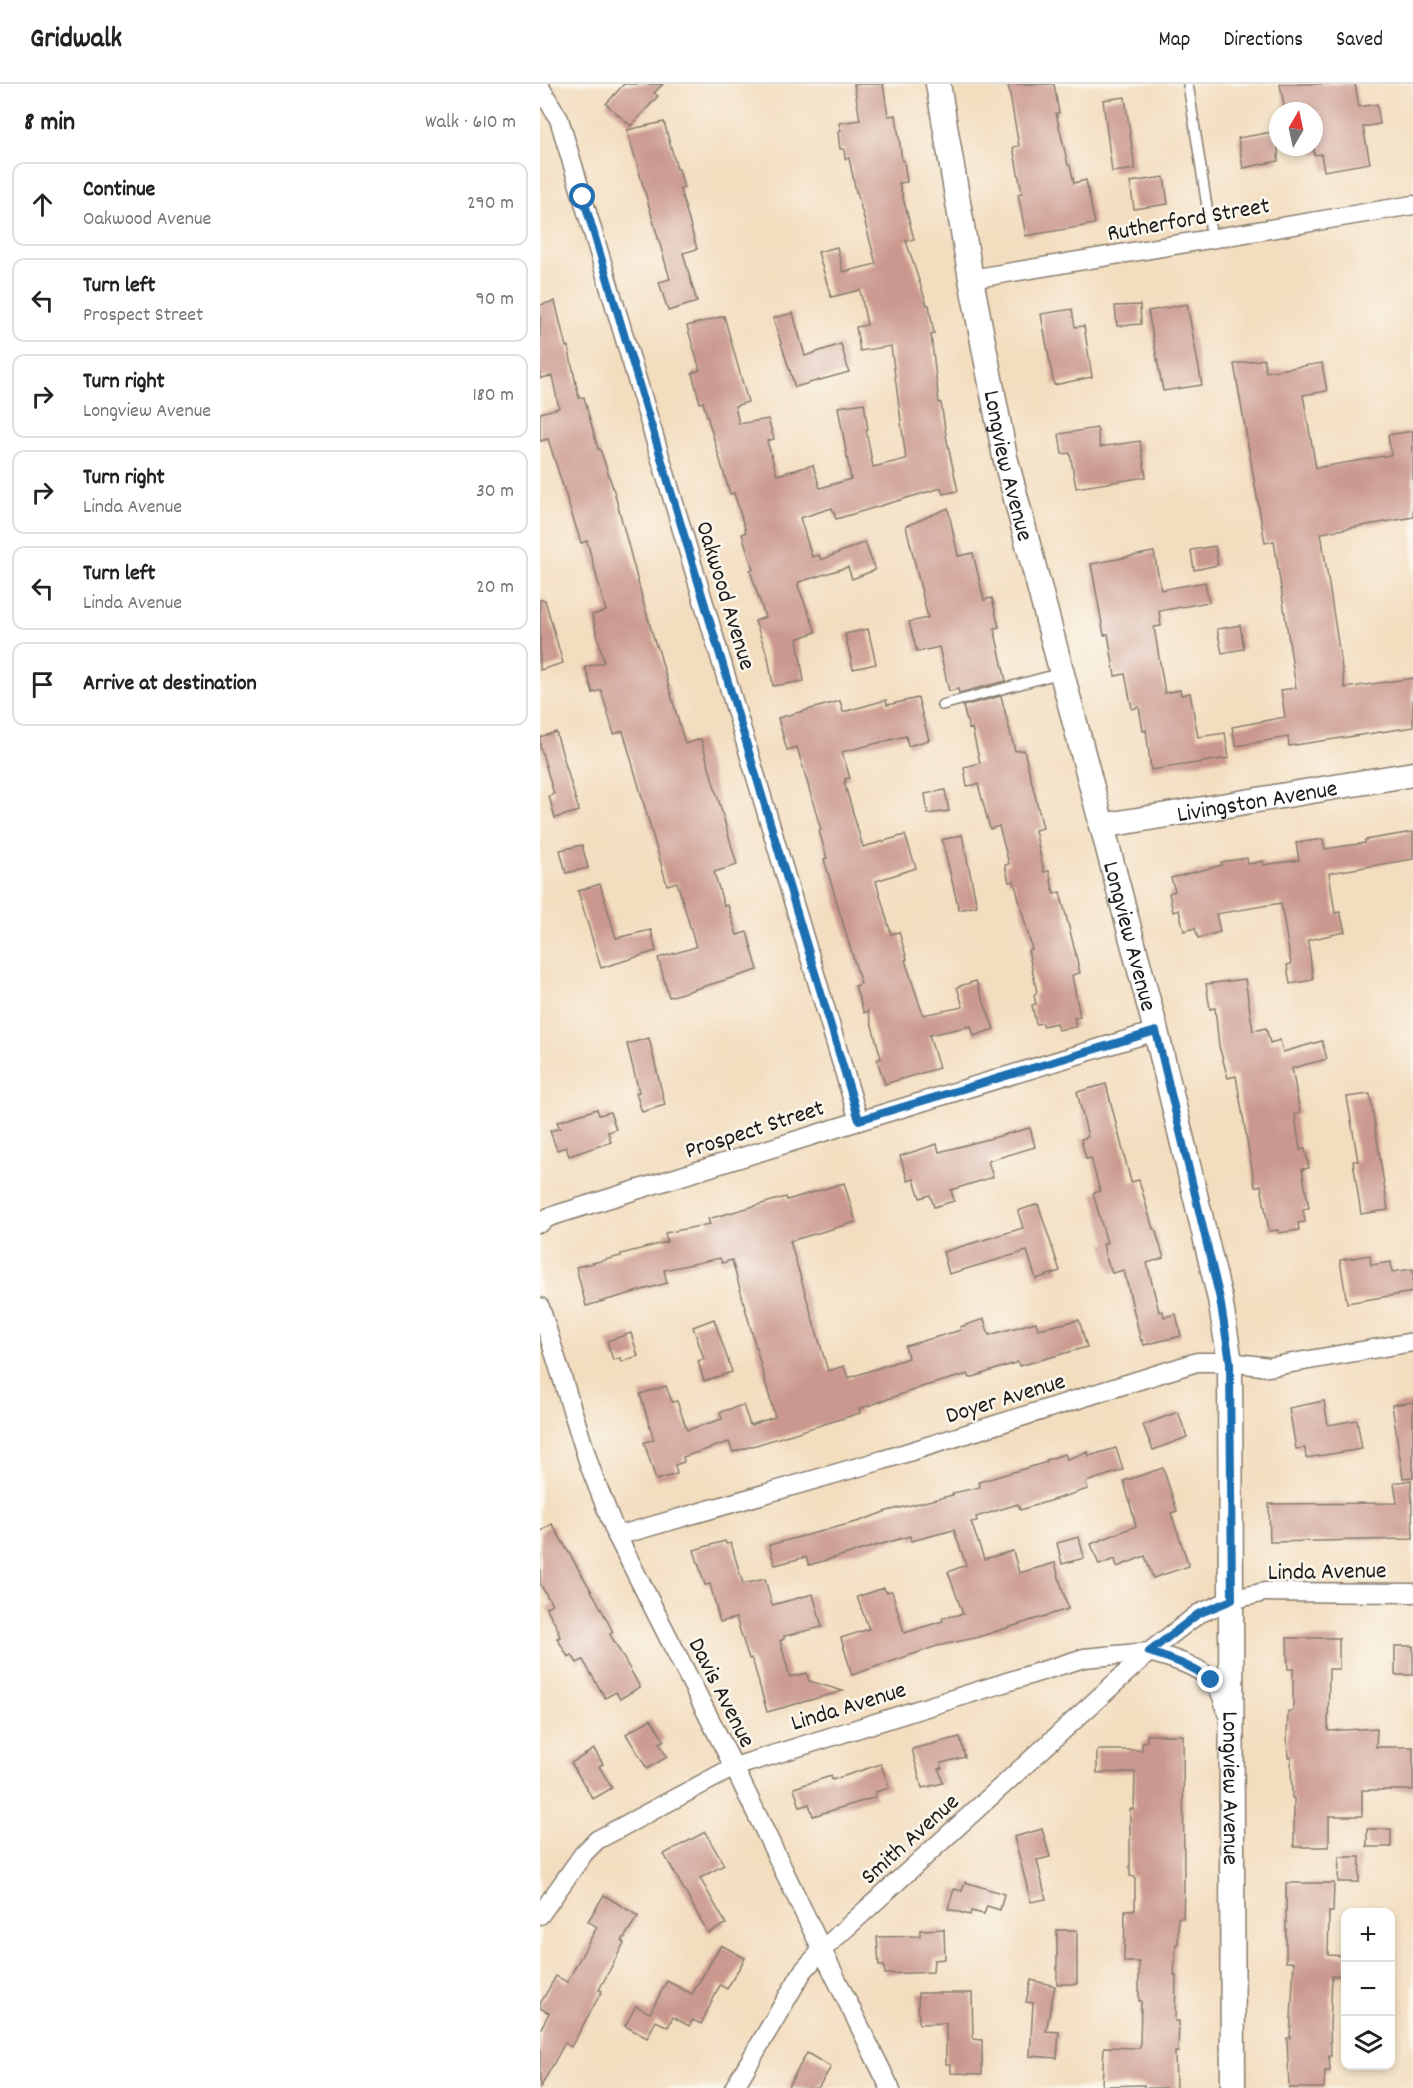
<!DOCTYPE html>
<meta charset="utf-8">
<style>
body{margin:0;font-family:Dekko,sans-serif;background:#f6f6f6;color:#222}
.controls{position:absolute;right:18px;bottom:18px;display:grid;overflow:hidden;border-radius:12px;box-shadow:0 3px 9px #0003}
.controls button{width:54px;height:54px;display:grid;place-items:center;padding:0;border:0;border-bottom:2px solid #e0e0e0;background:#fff;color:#222;font:30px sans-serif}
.compass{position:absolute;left:729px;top:18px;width:54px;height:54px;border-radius:50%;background:#fff;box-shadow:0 3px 9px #0003;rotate:9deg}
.stop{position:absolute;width:18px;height:18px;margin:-14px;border:4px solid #1f6fb2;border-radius:50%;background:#fff}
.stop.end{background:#1f6fb2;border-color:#fff;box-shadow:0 2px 6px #0008}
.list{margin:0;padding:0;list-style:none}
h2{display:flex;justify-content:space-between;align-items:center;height:78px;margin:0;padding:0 24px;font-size:26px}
h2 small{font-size:20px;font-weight:400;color:#767676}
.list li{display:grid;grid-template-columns:39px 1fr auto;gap:18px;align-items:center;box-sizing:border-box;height:84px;margin:0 12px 12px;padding:0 12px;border:2px solid #e0e0e0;border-radius:12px}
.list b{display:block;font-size:22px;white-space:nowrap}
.list p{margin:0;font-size:20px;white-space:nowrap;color:#767676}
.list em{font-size:20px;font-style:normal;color:#767676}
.icon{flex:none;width:33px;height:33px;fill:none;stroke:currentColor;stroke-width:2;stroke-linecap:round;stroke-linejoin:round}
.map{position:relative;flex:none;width:873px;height:2004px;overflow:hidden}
header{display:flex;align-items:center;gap:36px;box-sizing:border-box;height:84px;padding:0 30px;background:#fff;border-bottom:2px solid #e0e0e0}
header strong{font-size:28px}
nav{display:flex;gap:33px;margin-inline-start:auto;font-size:21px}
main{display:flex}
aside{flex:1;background:#fff}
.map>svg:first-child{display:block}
.building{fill:#ca988e}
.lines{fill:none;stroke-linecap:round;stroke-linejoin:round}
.service-casing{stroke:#887c6e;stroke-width:12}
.minor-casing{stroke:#887c6e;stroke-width:21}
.tertiary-casing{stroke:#887c6e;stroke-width:27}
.service{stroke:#fff;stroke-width:9}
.minor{stroke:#fff;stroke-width:18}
.tertiary{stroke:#fff;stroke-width:24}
.route{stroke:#1f6fb2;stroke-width:8}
.labels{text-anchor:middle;stroke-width:5;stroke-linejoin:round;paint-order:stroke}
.street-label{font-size:24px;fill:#1c1c1c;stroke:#fbf7ec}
</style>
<header>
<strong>Gridwalk</strong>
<nav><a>Map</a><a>Directions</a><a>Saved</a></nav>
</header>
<main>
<aside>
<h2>8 min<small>Walk · 610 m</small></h2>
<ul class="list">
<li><svg class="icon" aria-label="ahead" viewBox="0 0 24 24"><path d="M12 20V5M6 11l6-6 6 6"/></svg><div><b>Continue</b><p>Oakwood Avenue</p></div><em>290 m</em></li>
<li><svg class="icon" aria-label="left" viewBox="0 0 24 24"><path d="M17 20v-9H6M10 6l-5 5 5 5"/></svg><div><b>Turn left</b><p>Prospect Street</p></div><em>90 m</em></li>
<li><svg class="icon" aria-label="right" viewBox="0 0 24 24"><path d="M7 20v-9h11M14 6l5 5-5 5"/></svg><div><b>Turn right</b><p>Longview Avenue</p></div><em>180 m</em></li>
<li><svg class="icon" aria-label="right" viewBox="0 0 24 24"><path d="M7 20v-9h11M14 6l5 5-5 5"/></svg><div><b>Turn right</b><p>Linda Avenue</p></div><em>30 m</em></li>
<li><svg class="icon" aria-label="left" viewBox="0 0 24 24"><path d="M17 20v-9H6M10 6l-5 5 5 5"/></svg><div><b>Turn left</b><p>Linda Avenue</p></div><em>20 m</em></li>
<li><svg class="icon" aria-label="arrive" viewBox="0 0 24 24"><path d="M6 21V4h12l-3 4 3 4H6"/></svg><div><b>Arrive at destination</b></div></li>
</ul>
</aside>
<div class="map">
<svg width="873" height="2004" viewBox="0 0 873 2004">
<rect width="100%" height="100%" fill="#fbf7ec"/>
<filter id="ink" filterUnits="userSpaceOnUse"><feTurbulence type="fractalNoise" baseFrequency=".0167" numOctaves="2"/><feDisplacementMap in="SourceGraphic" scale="12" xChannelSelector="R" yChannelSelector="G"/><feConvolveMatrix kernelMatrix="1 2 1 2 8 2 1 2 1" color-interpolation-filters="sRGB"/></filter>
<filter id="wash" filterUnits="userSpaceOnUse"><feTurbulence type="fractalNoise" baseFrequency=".008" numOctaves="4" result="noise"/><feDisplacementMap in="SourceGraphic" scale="24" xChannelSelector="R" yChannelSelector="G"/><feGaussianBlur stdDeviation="1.35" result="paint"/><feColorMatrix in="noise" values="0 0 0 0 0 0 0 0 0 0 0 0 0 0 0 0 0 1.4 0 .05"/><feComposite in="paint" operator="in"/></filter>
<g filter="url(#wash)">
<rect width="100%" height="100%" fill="#f3ddbf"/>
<g id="blocks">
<g class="building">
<path d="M84,0H123L114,9L118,12L91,42L66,20Z"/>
<path d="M314,0H343L348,32L356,31L362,77H364L367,98L359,99L374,155L366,157L387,221H389L394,250L391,251L399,319H401L407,357L418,407L403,410L401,404L296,435L292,424L260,434L272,473L279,471L281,476L325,458L335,486L312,495L308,483L259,498L258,502L276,548L257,555L264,597L233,602L228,573L215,537L225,533L210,486L213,485L202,450L206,448L194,409L190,410L163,318L160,319L152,289L160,286L147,242L184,232L208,318L195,322L199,340L228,335L234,355L227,357L237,391L273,381L280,404L311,395L298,323L324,319L328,346H326L333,383L366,375L351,262L320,267L316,243L327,241L320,206L291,213L278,168L297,163L303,188L336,180L317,108H316L309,74L305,75L304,65H300L298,48L301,47L299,39L320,36Z"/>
<path d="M468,0H514L519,29H516L528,81H530L534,99L546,96L555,140L486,152L478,110L482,109L473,63L479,62Z"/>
<path d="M740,0H815L819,23L837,20L840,40L823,43L830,79L784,87L781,70L774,71V27H745Z"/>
<path d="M585,13L595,85L572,88L563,16Z"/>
<path d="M124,38L137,85H139L144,104L140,105L157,165L143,169L157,218L128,227L119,198L130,195L87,46Z"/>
<path d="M738,47V77L703,84L698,54Z"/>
<path d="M624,93L628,120L594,125L590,98Z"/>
<path d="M15,217L26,263L28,262L39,314L44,313L58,365H60L74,407L103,517L116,562L117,561L145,660L161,655L197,781L174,788L184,822L188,821L197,851L207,848L218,886L129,913L118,874L156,863L137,798L127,801L83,647L74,650L61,606L53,609L45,583L64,578L52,531L66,527L47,457L41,459L8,355L0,357V329L19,324L12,292L0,294V221Z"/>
<path d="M647,220L662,301L623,307L608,227Z"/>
<path d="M600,221L601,240L577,242L575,222Z"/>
<path d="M532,225L535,243L544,242L552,293L514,301L501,230Z"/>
<path d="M253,229L265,272L301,260L309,288L255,303L233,234Z"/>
<path d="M724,275L726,288L782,279L787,307L763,311L776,384L851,371L848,351L873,347V433L781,449L805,604L873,594V643L749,662L748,653L696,662L692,643L745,633L741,606L756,604L734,457L725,459L694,280Z"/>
<path d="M557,344L560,363L600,357L606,393L536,404L530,369L522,370L519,350Z"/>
<path d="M408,424L418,472L433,469L444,516L452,514L459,543L454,544L466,597L419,609L418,605L409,607L399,563L377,568L369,538L388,534L366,442Z"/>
<path d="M675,462L678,481L654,486L651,466Z"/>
<path d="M614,468L621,506L665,498L669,518L619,527L621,542L614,543L625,609L640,606L641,611L650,609L658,653L685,649L689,674L611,686L606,646L603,647L599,623L592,625L585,590L575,592L568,550L564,551L551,480Z"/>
<path d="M0,516H5L23,579L0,586Z"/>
<path d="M700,541L704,565L682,569L677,545Z"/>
<path d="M328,545L336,580L313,585L305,550Z"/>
<path d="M461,612L475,667L484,666L503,744L495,746L504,788L509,787L514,810L520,808L532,855L540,889L532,891L540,933L534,934L536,943L518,946L516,939L503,942V939L496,940L492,921L496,920L494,911L497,908L488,866L492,865L474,797L469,798L465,781L469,780L459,742L450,745L438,700L427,702L424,683L440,679L432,644L429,645L423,622Z"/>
<path d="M378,614L389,656L368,662L366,652L302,668L310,694L305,695L306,698H304L323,763L365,751L376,784L336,797L351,850L359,848L367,875L365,876L383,931L423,923L417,903L436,897L454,945L434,952L431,942L389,951L399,984L345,1000L337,976L341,974L328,927L324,929L315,902L321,900L284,775L287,774L279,747L281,746L257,663L247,666L238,634L300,617L303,628L346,616L347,621Z"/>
<path d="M16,648L39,727L15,734L9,712L14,710L0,662V653Z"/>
<path d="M405,706L409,727L388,730L385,710Z"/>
<path d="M873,748V775L789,789L795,829L800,828L805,848L768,856L773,896L750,900L747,881L751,880L741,819L676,830L680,848L658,854L655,844L644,847L639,826L633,828L629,809L635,807L631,794L682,781L681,778L707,774L708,780L723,777L724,781L759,776L756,759L783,755L785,765L825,759V756Z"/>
<path d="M422,751L437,822L419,826L402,756Z"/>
<path d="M42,761L48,784L26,789L20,766Z"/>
<path d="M60,800L76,854L111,846L116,867L61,884L38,807Z"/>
<path d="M705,895L713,947L726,944L730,959L740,956L743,968L782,957L787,975L752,984L760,1029L755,1030L760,1066L765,1065L769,1084L762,1085L769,1124L763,1125L765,1138L758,1139L759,1146L739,1149L738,1146L729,1147L721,1101L715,1103L696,992L688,994L679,962L675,924L670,925L666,900Z"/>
<path d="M109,954L125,1021L102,1028L96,1009L99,1008L87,960Z"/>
<path d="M566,1000L591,1098L599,1096L613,1145H615L624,1174L607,1179L619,1228L623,1227L624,1233L636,1230L641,1252L604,1261L602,1256L601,1257L584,1186L572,1189L566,1174L563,1160L567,1159L553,1109L560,1107L551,1074L546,1075L541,1055L548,1053L537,1008Z"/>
<path d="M830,1010L848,1126L821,1130L813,1077H818L807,1013Z"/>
<path d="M57,1025L59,1031L70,1028L76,1045L68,1048L71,1058L29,1072L26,1063L17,1066L10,1047L20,1044L17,1038Z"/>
<path d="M490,1044L495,1063L448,1077L453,1093L411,1106L414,1117L394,1123L390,1111L380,1114L374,1095L368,1097L360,1072L397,1060L399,1068Z"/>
<path d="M304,1099L316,1138L250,1157L288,1287L304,1282L308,1294L368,1274L365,1262L421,1246L420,1243L444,1235L449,1251L496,1238L498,1245L539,1236L547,1263L479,1282L478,1278L430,1294L428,1290L385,1302L319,1325L320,1329L193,1368L189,1358L143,1373L144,1378L135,1381L137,1390L116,1396L104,1358L114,1356L100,1310L126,1302L132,1318L137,1317L147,1346L182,1335L180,1328L203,1321L210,1341L235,1333L192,1176L182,1179L180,1174L124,1186L127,1199L46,1222L36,1183L81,1172V1170L127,1158L125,1149L170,1140L168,1135L246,1113L247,1116Z"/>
<path d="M498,1120L520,1187L496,1195L487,1167L409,1190L403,1168L483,1144L478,1127Z"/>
<path d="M830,1171L831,1181L851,1178L852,1188L873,1185V1208L807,1219L800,1176Z"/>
<path d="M174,1235L192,1288L164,1297L158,1277L164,1275L153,1243Z"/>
<path d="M91,1249L98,1272L81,1278L80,1274L73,1276L67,1257Z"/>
<path d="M784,1317L788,1341L817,1336L822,1365L766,1374L765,1364L756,1365L749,1324Z"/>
<path d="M873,1318V1393L863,1394L852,1321Z"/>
<path d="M638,1328L647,1353L613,1366L603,1341Z"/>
<path d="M576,1364L583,1386L546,1398L548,1405L480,1426L478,1420L436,1433L437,1437L431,1438L444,1475L473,1467L479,1489L515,1479L528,1525L435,1554L397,1562L312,1591L301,1554L329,1545L317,1513L344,1504L346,1508L352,1507L364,1549L403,1537L402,1534L423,1530L408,1488L426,1481L414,1446L371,1457L370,1452L269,1481L266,1473L235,1481L229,1461L320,1437L347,1427L413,1411V1409L440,1403L439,1398L507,1378L506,1376L525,1370L527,1375L548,1368L549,1372Z"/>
<path d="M623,1384L637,1427L631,1429L649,1482L613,1494L605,1472L577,1483L575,1475L559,1481L551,1460L596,1442L584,1397Z"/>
<path d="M871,1396L873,1455L730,1458L729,1420L857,1419L854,1399Z"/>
<path d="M12,1440L55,1513L73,1548L70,1550L100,1603L80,1615L76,1608L65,1614L43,1576L37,1579L32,1571L28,1573L17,1554L20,1553L18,1548L19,1547L6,1523L12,1520L0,1500V1448Z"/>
<path d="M539,1453L544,1474L522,1480L517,1459Z"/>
<path d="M185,1457L186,1460L191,1459L203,1500L225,1495L232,1521L273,1510L282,1543L244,1552V1555L240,1557L250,1593L267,1589L269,1597L303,1607L227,1628L214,1581L211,1574L209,1575L196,1534L180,1538L170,1500L165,1501L154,1466Z"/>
<path d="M747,1554H799V1585H789L788,1647L837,1644L836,1663H873V1706H822V1732H789V1763H754V1714H752L751,1673H748L747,1653L748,1627H753V1585H748Z"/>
<rect x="855" y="1562" width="18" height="29"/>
<path d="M111,1635L124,1656L119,1659L127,1673L107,1685L86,1650Z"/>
<path d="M607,1651H643L644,1803L643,1834H638V1860H636L634,1891H636L635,1937H639L638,1968H635L636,2004H604V2001L562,2002L564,1963L600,1964L601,1917H599V1878H584L585,1826H595V1793L590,1792V1725H594L595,1688L557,1689V1666H602V1658L607,1657Z"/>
<path d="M420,1653L425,1673L401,1679L402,1684L399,1685L403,1699L382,1704L372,1665Z"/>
<path d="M54,1665L63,1680L59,1682L72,1704L53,1715L31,1679Z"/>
<path d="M341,1680L349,1704L335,1708L336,1713L273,1732L269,1720L260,1723L254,1704L291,1692L292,1696Z"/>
<path d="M502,1745L510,1773L497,1776L506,1815L491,1818L474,1753Z"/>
<rect x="827" y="1745" width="24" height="18"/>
<path d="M165,1748L184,1781L160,1794L186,1840L168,1849L124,1770Z"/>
<path d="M799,1773H820L819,1798H798Z"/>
<path d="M425,1798L464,1810L460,1826L447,1822L444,1830L431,1827L430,1831L408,1825L414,1805L422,1807Z"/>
<path d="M746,1799H794L793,1828H789L788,1871L806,1872V1891L792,1892L790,1942L791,1972H789L790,1987H785L784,2004H749L747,1954H750L754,1878H746Z"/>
<path d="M64,1811L98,1832L82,1857L84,1859L59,1906L62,1907L31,1963L25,1959L0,2004V1946L9,1929L0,1924V1920L16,1892L27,1898L57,1843L48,1837Z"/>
<path d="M404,1845L405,1875L394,1876L393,1888L345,1890L344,1882H339L337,1853L380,1852V1846Z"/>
<rect x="517" y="1846" width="20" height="54"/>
<path d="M181,1861L205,1874L187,1905L180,1901L161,1940L153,1936L149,1942L133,1933L128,1943L116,1937L107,1954L85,1942L96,1922L110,1929L127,1897L152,1910Z"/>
<path d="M491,1896L515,1902L506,1947L519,1948L517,1974L490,1972L493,1919L486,1918Z"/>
<path d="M378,1909H432L433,1955L442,1956V1990L411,1989V1980H406V1939L379,1940Z"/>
<path d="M267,1969L291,1983L278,2004H247Z"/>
</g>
</g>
</g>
<g filter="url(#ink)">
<use href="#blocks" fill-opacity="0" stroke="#887c6e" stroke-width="1.5"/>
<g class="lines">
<defs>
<g id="service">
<path d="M648,0L672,155"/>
<path d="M402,621L521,589"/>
</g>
<g id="minor">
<path d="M0,3L19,35L319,1037"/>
<path d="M431,195L873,121"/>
<path d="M0,1139L9,1133L319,1037L616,947"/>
<path d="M0,1223L50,1383L77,1452L194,1683L282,1866L350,2004"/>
<path d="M77,1452L343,1376L657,1278H690L729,1283L873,1258"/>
<path d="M0,1831L44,1769L57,1756L194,1683L544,1574L609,1568L658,1530L691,1516L725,1508L873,1509"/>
<path d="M194,2004L263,1887L282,1866L609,1568C633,1575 667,1583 679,1606C683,1613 685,1622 687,1629"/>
</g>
<g id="tertiary">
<path id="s1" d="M398,0L431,195L465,373L616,947L680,1215L690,1278L693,2004"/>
<path id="s2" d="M561,742L873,690"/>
</g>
</defs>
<use href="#service" class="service-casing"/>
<use href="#minor" class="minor-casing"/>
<use href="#tertiary" class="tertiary-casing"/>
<use href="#service" class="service"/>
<use href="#minor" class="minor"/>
<use href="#tertiary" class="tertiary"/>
</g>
</g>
<g class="lines" filter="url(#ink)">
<path class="route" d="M43,113L319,1036L616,947L680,1215L690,1278L692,1516L658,1530L609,1568C632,1575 652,1582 671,1596"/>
</g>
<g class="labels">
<g class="street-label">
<text transform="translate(648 134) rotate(-10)" y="8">Rutherford Street</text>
<text dy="8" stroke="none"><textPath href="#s1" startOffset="388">Longview Avenue</textPath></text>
<text transform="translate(187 511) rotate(73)" y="8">Oakwood Avenue</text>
<text dy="8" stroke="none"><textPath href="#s2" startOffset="158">Livingston Avenue</textPath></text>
<text dy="8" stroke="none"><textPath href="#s1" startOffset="874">Longview Avenue</textPath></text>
<text transform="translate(214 1044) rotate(-18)" y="8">Prospect Street</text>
<text transform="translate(465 1313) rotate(-17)" y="8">Doyer Avenue</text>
<text transform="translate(787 1486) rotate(-1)" y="8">Linda Avenue</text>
<text transform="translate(183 1608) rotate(63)" y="8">Davis Avenue</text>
<text transform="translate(308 1621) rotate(-17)" y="8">Linda Avenue</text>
<text dy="8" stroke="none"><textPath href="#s1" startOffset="1738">Longview Avenue</textPath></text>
<text transform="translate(369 1754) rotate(-42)" y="8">Smith Avenue</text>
</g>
</g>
</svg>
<div class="controls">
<button>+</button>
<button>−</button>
<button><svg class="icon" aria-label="layers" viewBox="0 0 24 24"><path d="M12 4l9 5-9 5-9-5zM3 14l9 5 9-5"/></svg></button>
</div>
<svg class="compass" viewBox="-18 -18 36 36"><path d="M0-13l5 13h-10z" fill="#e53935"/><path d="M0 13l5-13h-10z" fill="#767676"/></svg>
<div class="stop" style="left:43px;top:113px"></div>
<div class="stop end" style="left:671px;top:1596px"></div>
</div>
</main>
